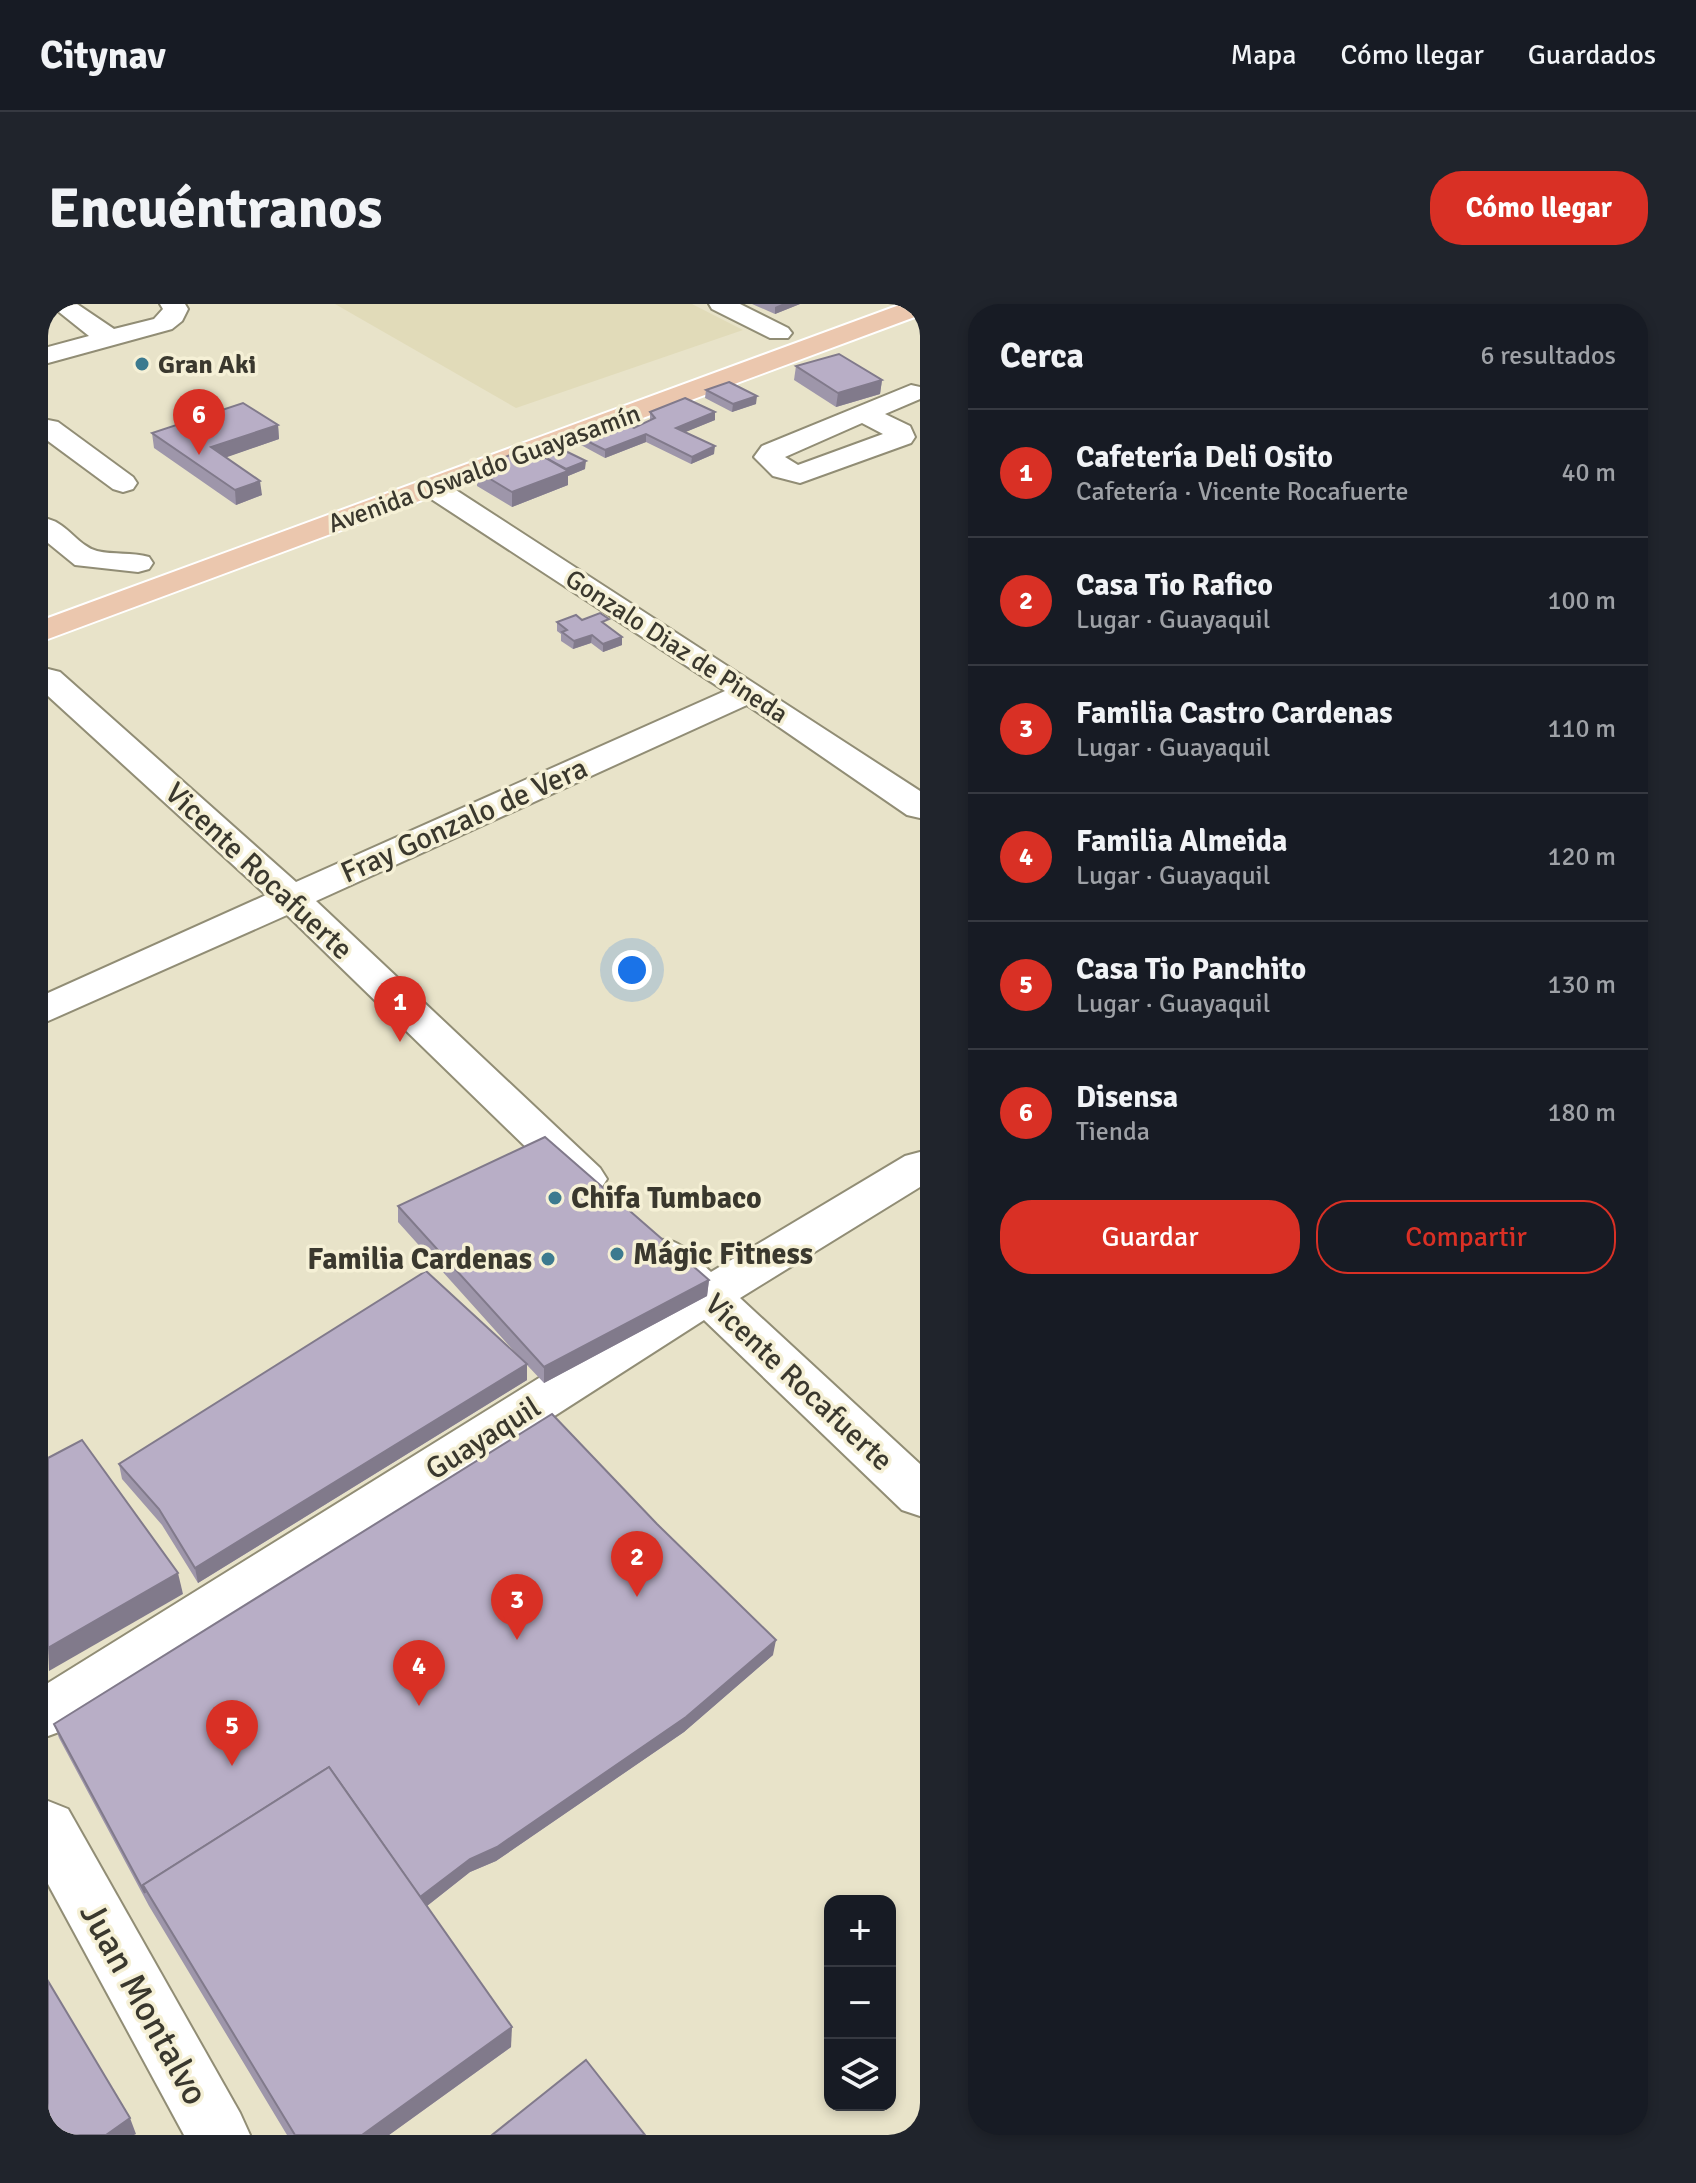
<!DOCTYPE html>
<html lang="es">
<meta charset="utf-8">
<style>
body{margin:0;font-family:Signika,sans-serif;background:#20242c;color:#f1f3f6}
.controls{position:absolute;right:24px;bottom:24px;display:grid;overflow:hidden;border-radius:16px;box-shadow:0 4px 12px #0003}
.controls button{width:72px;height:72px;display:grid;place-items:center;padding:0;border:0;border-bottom:2px solid #363941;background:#171b24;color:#f1f3f6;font:40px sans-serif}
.you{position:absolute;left:584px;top:666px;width:28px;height:28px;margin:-20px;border:6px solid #fff;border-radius:50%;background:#1a73e8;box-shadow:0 0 0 12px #1a73e833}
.badge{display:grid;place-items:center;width:52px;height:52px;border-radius:50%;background:#d93025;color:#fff;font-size:26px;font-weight:700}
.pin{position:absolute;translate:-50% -66px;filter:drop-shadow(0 2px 4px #0008)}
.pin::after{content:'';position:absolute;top:42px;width:28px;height:24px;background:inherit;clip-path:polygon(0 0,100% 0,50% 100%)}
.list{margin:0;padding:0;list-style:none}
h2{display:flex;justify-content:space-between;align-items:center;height:104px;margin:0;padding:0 32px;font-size:34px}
h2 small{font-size:26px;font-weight:400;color:#9ea1a6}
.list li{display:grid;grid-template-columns:52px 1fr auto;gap:24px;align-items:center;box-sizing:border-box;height:128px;padding:0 32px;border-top:2px solid #363941}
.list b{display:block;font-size:30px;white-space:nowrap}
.list p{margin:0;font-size:26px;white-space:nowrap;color:#9ea1a6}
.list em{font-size:26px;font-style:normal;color:#9ea1a6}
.actions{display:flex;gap:16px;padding:24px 32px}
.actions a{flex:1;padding:18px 0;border:2px solid #d93025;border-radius:32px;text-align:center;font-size:28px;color:#d93025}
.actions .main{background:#d93025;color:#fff}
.icon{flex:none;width:44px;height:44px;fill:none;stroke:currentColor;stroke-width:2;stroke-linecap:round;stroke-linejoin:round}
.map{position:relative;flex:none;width:872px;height:1831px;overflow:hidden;border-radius:32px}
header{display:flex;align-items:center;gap:48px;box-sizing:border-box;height:112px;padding:0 40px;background:#171b24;border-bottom:2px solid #363941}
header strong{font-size:38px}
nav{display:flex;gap:44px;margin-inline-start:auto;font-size:28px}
.intro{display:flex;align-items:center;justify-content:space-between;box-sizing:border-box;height:192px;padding:0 48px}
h1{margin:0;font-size:56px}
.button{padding:20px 36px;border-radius:32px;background:#d93025;color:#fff;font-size:28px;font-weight:700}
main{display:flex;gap:48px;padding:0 48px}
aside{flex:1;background:#171b24;border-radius:32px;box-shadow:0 4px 12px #0003}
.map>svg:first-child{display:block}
.built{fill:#e1dbb9}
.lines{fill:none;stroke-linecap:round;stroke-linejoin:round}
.minor-casing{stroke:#918d75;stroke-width:4}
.major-casing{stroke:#fff;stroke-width:4}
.minor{fill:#fff;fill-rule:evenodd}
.major{fill:#ebc7ae;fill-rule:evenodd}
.wall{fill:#9e96aa}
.shaded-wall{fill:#817a8b}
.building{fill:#b8aec6;stroke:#817a8b;stroke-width:2}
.poi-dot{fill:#3c7a8f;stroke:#f5f0d6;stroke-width:3}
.labels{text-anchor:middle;stroke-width:7;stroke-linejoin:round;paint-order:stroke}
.far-poi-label{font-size:26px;font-weight:bold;fill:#3a382e;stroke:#f5f0d6;text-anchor:start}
.far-street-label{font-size:26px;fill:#3a382e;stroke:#f5f0d6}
.street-label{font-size:30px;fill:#3a382e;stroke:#f5f0d6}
.poi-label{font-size:30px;font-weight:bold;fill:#3a382e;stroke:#f5f0d6;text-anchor:start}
.near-street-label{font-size:36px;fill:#3a382e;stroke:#f5f0d6}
</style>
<header>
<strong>Citynav</strong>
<nav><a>Mapa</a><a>Cómo llegar</a><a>Guardados</a></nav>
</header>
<div class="intro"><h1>Encuéntranos</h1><a class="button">Cómo llegar</a></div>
<main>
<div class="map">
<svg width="872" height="1831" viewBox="0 0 872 1831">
<rect width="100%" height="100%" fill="#e8e3c9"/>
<path class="built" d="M287,0H644L695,26L468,104Z"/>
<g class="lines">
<defs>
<g id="minor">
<path d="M1,0H29L66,25L106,15L115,5L112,0H137L140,5L134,17L124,25L0,59V43L41,32Z"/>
<path d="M661,0H692L740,24L744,29L740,34H722L664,5Z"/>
<path d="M863,81L872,83V95L837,110L862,122L867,133L863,139L752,179L725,172L706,153L714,142ZM814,119L835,130L750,161L737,153Z"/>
<path d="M0,116L10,118L85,173L89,179L85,185L75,188L65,185L0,137Z"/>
<path d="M384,174L394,177L872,487V514L859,511L699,401L268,597L552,864L559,875L552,886L537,890L522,886L239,611L0,717V689L218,591L0,392V365L12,368L248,578L677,387L374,189L370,183L374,177Z"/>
<path d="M0,215C20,220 30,242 49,247C65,251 84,248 101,253L105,259L101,265L90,268L27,261L0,239Z"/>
<path d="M872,848V883L692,994L872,1160V1212L854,1206L656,1016L19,1425L0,1432V1379L628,989L599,962L593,950L599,938C629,929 642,949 663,968L857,852Z"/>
<path d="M0,1497L20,1505L192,1809L202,1831H136L0,1580Z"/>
</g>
<path id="major" d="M854,0H872V11L0,335V314Z"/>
</defs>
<use href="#minor" class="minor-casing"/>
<use href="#major" class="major-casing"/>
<use href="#minor" class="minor"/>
<use href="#major" class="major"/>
</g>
<g class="wall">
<path d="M704,0H752L727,10Z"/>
<path d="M748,62L834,76L832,90L788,103L746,76Z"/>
<path d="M658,86L708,100L684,108L657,94Z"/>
<path d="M602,108L667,116L637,128L666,150L643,160L598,138L557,154L533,141V134L586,124L602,116Z"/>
<path d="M230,121L231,135L178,153L214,191L188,201L106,144L104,129Z"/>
<path d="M487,148L537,165L520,172V181L464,203L429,182V164Z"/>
<path d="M534,316L561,323L574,333V341L555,348L543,339L525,345L513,337V330L509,327V318Z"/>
<path d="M350,902L661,976L659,992L496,1079L479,1061V1076L150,1279L114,1221L74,1175L71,1160L473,1055L350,918Z"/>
<path d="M725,1351L636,1428L448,1557L422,1568L379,1602L463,1743L341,1831H239L101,1602L11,1434L6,1420Z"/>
</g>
<g class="shaded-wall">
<path d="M734,0H752L727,10V3Z"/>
<path d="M834,76L832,90L788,103L790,89Z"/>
<path d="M709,92L708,100L684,108L685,100Z"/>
<path d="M667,108V116L628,132V124Z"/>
<path d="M230,121L231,135L165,158L163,143Z"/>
<path d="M598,130V138L557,154V146Z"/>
<path d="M667,142L666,150L643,160L644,153Z"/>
<path d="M538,157L537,165L520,172V181L464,203V188Z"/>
<path d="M212,177L214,191L188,201L187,186Z"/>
<path d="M544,331L543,339L525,345L526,337Z"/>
<path d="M574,333V341L555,348V340Z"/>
<path d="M661,976L659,992L496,1079V1063Z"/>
<path d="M479,1060V1076L150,1279L147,1264Z"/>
<path d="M130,1269L135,1290L1,1367L0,1344Z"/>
<path d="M728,1336L725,1351L636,1428L448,1557L422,1568L370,1609L369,1595L422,1555Z"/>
<path d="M464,1723L463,1743L341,1831H314Z"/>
<path d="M82,1814L88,1830L86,1831H58Z"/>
</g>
<g class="building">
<path d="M791,50L834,76L790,89L748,62Z"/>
<path d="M681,78L709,92L685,100L658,86Z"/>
<path d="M637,94L667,108L628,124L667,142L644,153L598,130L557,146L533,134L574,118L586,124L607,114L602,108Z"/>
<path d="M195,99L230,121L163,143L212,177L187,186L104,129Z"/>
<path d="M505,141L538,157L518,165L487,148Z"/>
<path d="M480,144L520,167L464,188L429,167V164Z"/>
<path d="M552,309L561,315L554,318L574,333L555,340L544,331L526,337L514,328L519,326L509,318L528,311L534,316Z"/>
<path d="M497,833L661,976L496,1063L350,902Z"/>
<path d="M378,967L479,1060L147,1264L111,1205L71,1160Z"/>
<path d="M504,1110L609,1220L728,1336L638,1413L449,1543L422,1555L372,1593L281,1463L95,1581L97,1589L6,1420Z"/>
<path d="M34,1136L130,1269L0,1344V1154Z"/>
<path d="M281,1463L464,1723L314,1831H247L95,1581Z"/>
<path d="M0,1677L82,1814L58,1831H0Z"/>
<path d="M538,1756L597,1831H444Z"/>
</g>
<g class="poi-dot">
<circle cx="94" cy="60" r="8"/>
<circle cx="507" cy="894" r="8"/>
<circle cx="569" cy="950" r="8"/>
<circle cx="500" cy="955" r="8"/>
</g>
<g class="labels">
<g class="far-poi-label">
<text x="110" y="69">Gran Aki</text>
</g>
<g class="far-street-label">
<text transform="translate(436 164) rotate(-20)" y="9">Avenida Oswaldo Guayasamín</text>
<text transform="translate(629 342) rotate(33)" y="9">Gonzalo Diaz de Pineda</text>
</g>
<g class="street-label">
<text transform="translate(416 516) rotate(-24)" y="10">Fray Gonzalo de Vera</text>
<text transform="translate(211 567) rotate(43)" y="10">Vicente Rocafuerte</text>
<text transform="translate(751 1078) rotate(43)" y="10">Vicente Rocafuerte</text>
<text transform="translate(435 1134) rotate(-32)" y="10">Guayaquil</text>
</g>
<g class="poi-label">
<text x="523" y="904">Chifa Tumbaco</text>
<text x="585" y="960">Mágic Fitness</text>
<text x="484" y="965" text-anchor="end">Familia Cardenas</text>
</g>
<g class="near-street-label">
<text transform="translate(97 1699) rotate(61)" y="13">Juan Montalvo</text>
</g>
</g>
</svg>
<div class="controls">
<button>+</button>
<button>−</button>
<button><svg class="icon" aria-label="layers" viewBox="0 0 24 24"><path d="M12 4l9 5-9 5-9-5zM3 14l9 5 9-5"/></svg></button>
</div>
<div class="you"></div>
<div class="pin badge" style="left:352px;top:738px">1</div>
<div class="pin badge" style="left:589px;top:1293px">2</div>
<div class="pin badge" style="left:469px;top:1336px">3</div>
<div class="pin badge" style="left:371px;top:1402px">4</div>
<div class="pin badge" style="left:184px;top:1462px">5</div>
<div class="pin badge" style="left:151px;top:151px">6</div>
</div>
<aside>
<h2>Cerca<small>6 resultados</small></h2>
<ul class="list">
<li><span class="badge">1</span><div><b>Cafetería Deli Osito</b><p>Cafetería · Vicente Rocafuerte</p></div><em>40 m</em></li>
<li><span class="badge">2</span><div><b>Casa Tio Rafico</b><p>Lugar · Guayaquil</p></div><em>100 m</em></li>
<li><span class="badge">3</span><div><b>Familia Castro Cardenas</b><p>Lugar · Guayaquil</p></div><em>110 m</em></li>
<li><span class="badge">4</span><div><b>Familia Almeida</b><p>Lugar · Guayaquil</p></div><em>120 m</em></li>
<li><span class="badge">5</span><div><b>Casa Tio Panchito</b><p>Lugar · Guayaquil</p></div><em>130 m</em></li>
<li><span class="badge">6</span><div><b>Disensa</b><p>Tienda</p></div><em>180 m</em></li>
</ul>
<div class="actions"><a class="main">Guardar</a><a>Compartir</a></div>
</aside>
</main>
